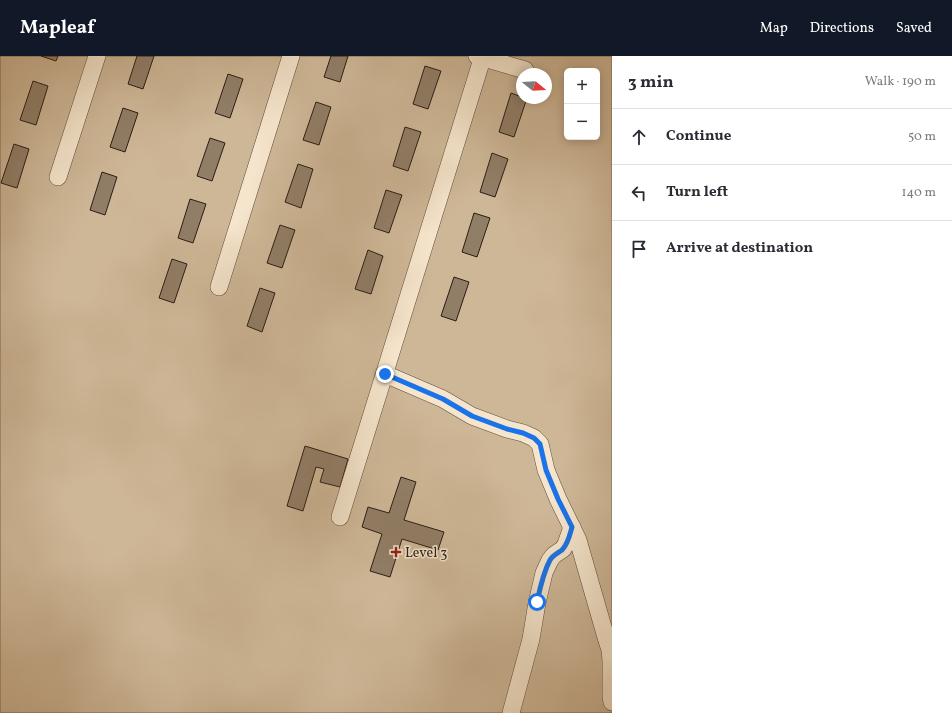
<!DOCTYPE html>
<meta charset="utf-8">
<style>
body{margin:0;font-family:Vollkorn,serif;background:#f7f7f7;color:#2b2b33}
.controls{position:absolute;right:12px;top:12px;display:grid;overflow:hidden;border-radius:6px;box-shadow:0 2px 10px #0003}
.controls button{width:36px;height:36px;display:grid;place-items:center;padding:0;border:0;border-bottom:1px solid #e1e1e2;background:#fff;color:#2b2b33;font:20px sans-serif}
.compass{position:absolute;left:516px;top:12px;width:36px;height:36px;border-radius:50%;background:#fff;box-shadow:0 2px 10px #0003;rotate:108deg}
.stop{position:absolute;width:12px;height:12px;margin:-9px;border:3px solid #1a73e8;border-radius:50%;background:#fff}
.stop.end{background:#1a73e8;border-color:#fff;box-shadow:0 1px 4px #0008}
.list{margin:0;padding:0;list-style:none}
h2{display:flex;justify-content:space-between;align-items:center;height:52px;margin:0;padding:0 16px;font-size:17px}
h2 small{font-size:13px;font-weight:400;color:#7c7c81}
.list li{display:grid;grid-template-columns:26px 1fr auto;gap:12px;align-items:center;box-sizing:border-box;height:56px;padding:0 16px;border-top:1px solid #e1e1e2}
.list b{display:block;font-size:15px;white-space:nowrap}
.list em{font-size:13px;font-style:normal;color:#7c7c81}
.icon{flex:none;width:22px;height:22px;fill:none;stroke:currentColor;stroke-width:2;stroke-linecap:round;stroke-linejoin:round}
.map{position:relative;flex:none;width:612px;height:657px;overflow:hidden}
header{display:flex;align-items:center;gap:24px;box-sizing:border-box;height:56px;padding:0 20px;background:#111827;color:#fff}
header strong{font-size:19px}
nav{display:flex;gap:22px;margin-inline-start:auto;font-size:14px}
main{display:flex}
aside{flex:1;background:#fff}
.map>svg:first-child{display:block}
.green{fill:#ceb797;stroke:#7c6a56;fill-rule:evenodd}
.building{fill:#917e67;stroke:#2b1d16}
.lines{fill:none;stroke-linecap:round;stroke-linejoin:round}
.minor-casing{stroke:#5c4c3d;stroke-width:18}
.minor{stroke:#f5e5cc;stroke-width:17}
.route{stroke:#1a73e8;stroke-width:5}
.poi-dot{fill:#8f2418;stroke:#f5e5cc;stroke-width:1.5}
.labels{text-anchor:middle;stroke-width:3;stroke-linejoin:round;paint-order:stroke}
.poi-label{font-size:14px;fill:#2b1d16;stroke:#f5e5cc;text-anchor:start}
</style>
<header>
<strong>Mapleaf</strong>
<nav><a>Map</a><a>Directions</a><a>Saved</a></nav>
</header>
<main>
<div class="map">
<svg width="612" height="657" viewBox="0 0 612 657">
<rect width="100%" height="100%" fill="#efd7b1"/>
<filter id="stains"><feTurbulence type="fractalNoise" baseFrequency=".005" numOctaves="4"/><feColorMatrix values="0 0 0 0 .2 0 0 0 0 .09 0 0 0 0 .02 0 0 0 .5 -.17"/></filter>
<radialGradient id="worn" r=".72"><stop offset=".6" stop-color="#630" stop-opacity="0"/><stop offset="1" stop-color="#630" stop-opacity=".3"/></radialGradient>
<path class="green" d="M0,0H612V657H0ZM567,15H597V81H567ZM522,18H546V42H522Z"/>
<g class="building">
<path d="M41,0H58L56,5Z"/>
<path d="M137,0H154L143,33L128,28Z"/>
<path d="M331,0H348L340,26L324,21Z"/>
<path d="M425,10L441,15L428,53L413,48Z"/>
<path d="M228,18L243,23L230,62L215,57Z"/>
<path d="M33,25L48,30L36,69L20,64Z"/>
<path d="M511,37L522,41V42H527L514,81L499,76Z"/>
<path d="M316,46L331,51L319,89L303,84Z"/>
<path d="M123,52L138,57L125,96L110,91Z"/>
<path d="M405,71L421,76L408,115L393,110Z"/>
<path d="M210,82L225,87L212,125L197,120Z"/>
<path d="M14,88L29,93L17,132L1,127Z"/>
<path d="M492,97L508,103L495,141L480,136Z"/>
<path d="M298,108L313,113L301,152L285,146Z"/>
<path d="M102,116L117,121L105,159L90,154Z"/>
<path d="M386,134L402,139L389,177L374,172Z"/>
<path d="M190,143L206,148L193,187L178,182Z"/>
<path d="M474,157L490,162L477,201L462,196Z"/>
<path d="M280,169L295,174L282,212L267,207Z"/>
<path d="M368,194L383,200L371,238L355,233Z"/>
<path d="M172,203L187,208L174,247L159,242Z"/>
<path d="M454,221L469,226L456,265L441,260Z"/>
<path d="M260,232L275,237L262,276L247,270Z"/>
<path d="M305,390L348,403L340,431L320,426L324,413L316,411L303,455L287,450Z"/>
<path d="M401,421L416,426L404,464L444,476L438,494L402,483L390,521L370,515L382,478L362,471L368,451L389,457Z"/>
</g>
<g class="lines">
<defs>
<g id="minor">
<path d="M477,0L525,14"/>
<path d="M58,121L97,0"/>
<path d="M219,231L291,0"/>
<path d="M385,318L443,343L472,360L507,373L523,377L534,382L540,388L546,414L558,443L578,484L605,578L610,594L611,605V641L612,646"/>
<path d="M340,461L483,0"/>
<path d="M511,657L531,583L537,547L544,517L550,504L554,499L563,493L566,488L572,471"/>
</g>
</defs>
<use href="#minor" class="minor-casing"/>
<use href="#minor" class="minor"/>
</g>
<g class="lines">
<path class="route" d="M385,318L443,343L472,360L507,373L523,377L534,382L540,388L546,414L558,443L572,471C570,478 568,488 562,494C558,497 553,499 550,504C543,517 540,532 537,546"/>
</g>
<path class="poi-dot" d="M394 490h4v4h4v4h-4v4h-4v-4h-4v-4h4z"/>
<g class="labels">
<g class="poi-label">
<text x="405" y="501">Level 3</text>
</g>
</g>
<rect width="100%" height="100%" filter="url(#stains)"/>
<rect width="100%" height="100%" fill="url(#worn)"/>
</svg>
<div class="controls">
<button>+</button>
<button>−</button>
</div>
<svg class="compass" viewBox="-18 -18 36 36"><path d="M0-13l5 13h-10z" fill="#e53935"/><path d="M0 13l5-13h-10z" fill="#7c7c81"/></svg>
<div class="stop" style="left:537px;top:546px"></div>
<div class="stop end" style="left:385px;top:318px"></div>
</div>
<aside>
<h2>3 min<small>Walk · 190 m</small></h2>
<ul class="list">
<li><svg class="icon" aria-label="ahead" viewBox="0 0 24 24"><path d="M12 20V5M6 11l6-6 6 6"/></svg><div><b>Continue</b></div><em>50 m</em></li>
<li><svg class="icon" aria-label="left" viewBox="0 0 24 24"><path d="M17 20v-9H6M10 6l-5 5 5 5"/></svg><div><b>Turn left</b></div><em>140 m</em></li>
<li><svg class="icon" aria-label="arrive" viewBox="0 0 24 24"><path d="M6 21V4h12l-3 4 3 4H6"/></svg><div><b>Arrive at destination</b></div></li>
</ul>
</aside>
</main>
